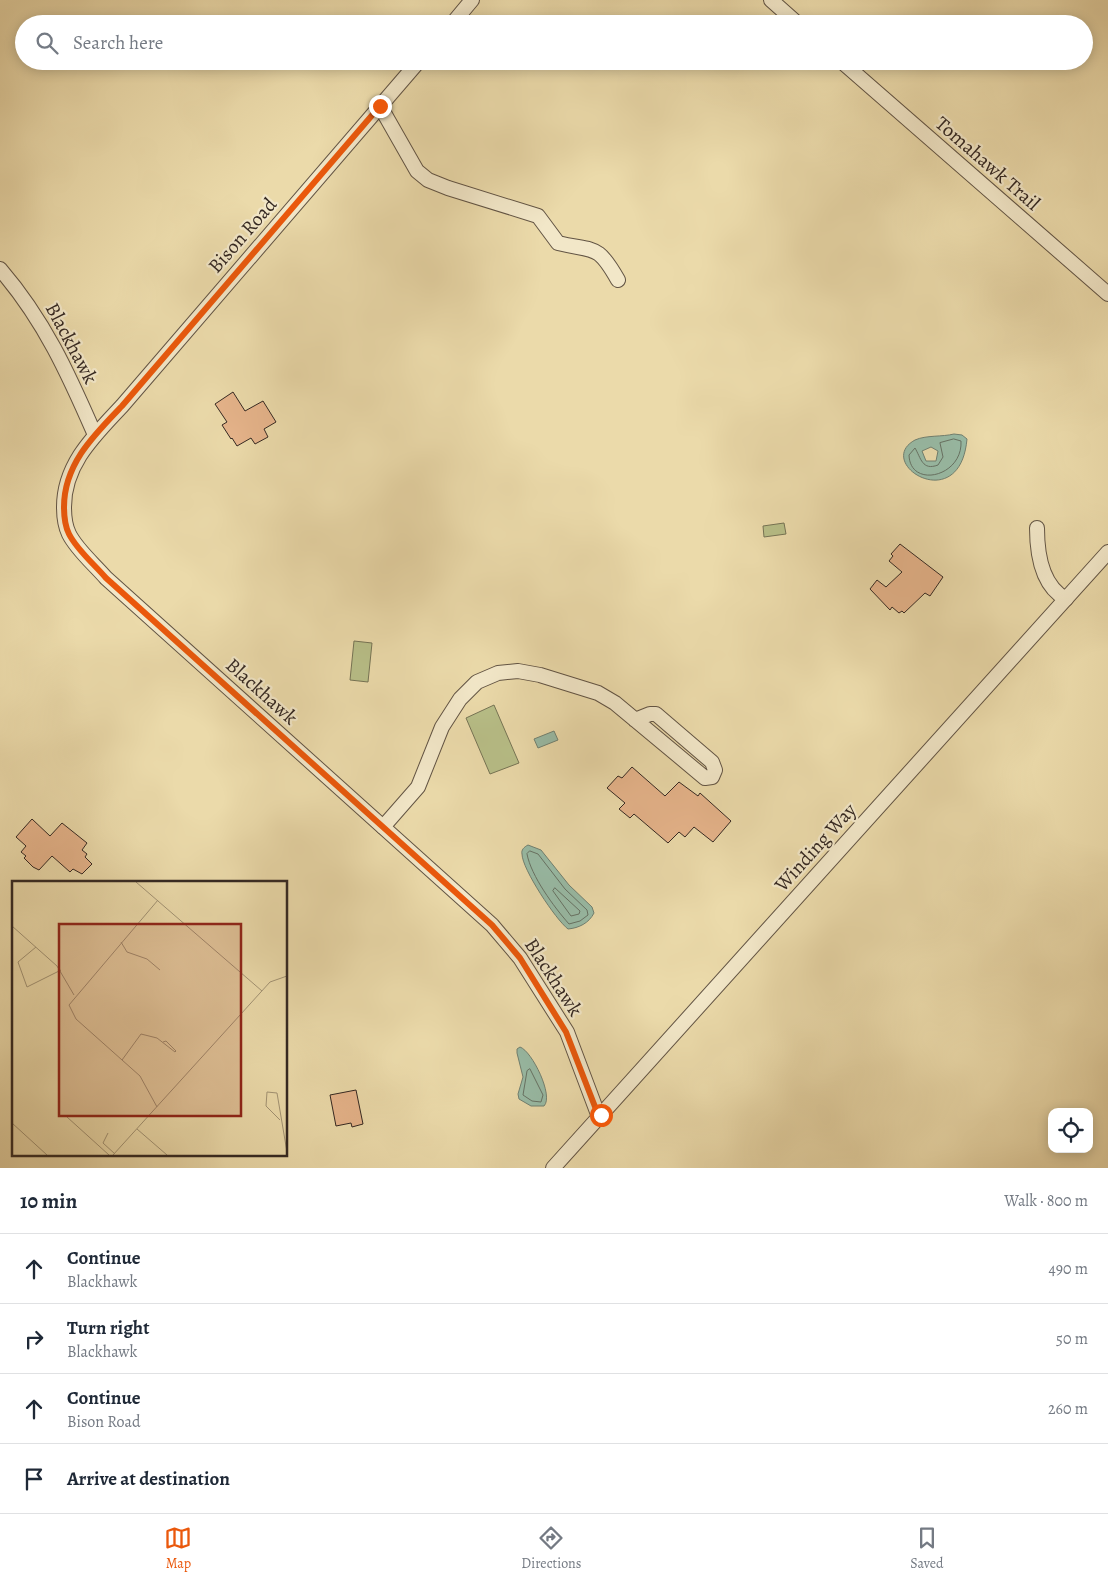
<!DOCTYPE html>
<meta charset="utf-8">
<style>
body{margin:0;font-family:Alegreya,serif;background:#f6f6f7;color:#1f2937}
.controls{position:absolute;right:15px;bottom:15px;display:grid;overflow:hidden;border-radius:10px;box-shadow:0 2px 12px #0003}
.controls button{width:45px;height:45px;display:grid;place-items:center;padding:0;border:0;border-bottom:1px solid #e0e1e3;background:#fff;color:#1f2937;font:25px sans-serif}
.stop{position:absolute;width:15px;height:15px;margin:-11px;border:4px solid #ea580c;border-radius:50%;background:#fff}
.stop.end{background:#ea580c;border-color:#fff;box-shadow:0 1px 5px #0008}
.list{margin:0;padding:0;list-style:none}
h2{display:flex;justify-content:space-between;align-items:center;height:65px;margin:0;padding:0 20px;font-size:21px}
h2 small{font-size:16px;font-weight:400;color:#747a83}
.list li{display:grid;grid-template-columns:32px 1fr auto;gap:15px;align-items:center;box-sizing:border-box;height:70px;padding:0 20px;border-top:1px solid #e0e1e3}
.list b{display:block;font-size:19px;white-space:nowrap}
.list p{margin:0;font-size:16px;white-space:nowrap;color:#747a83}
.list em{font-size:16px;font-style:normal;color:#747a83}
.icon{flex:none;width:28px;height:28px;fill:none;stroke:currentColor;stroke-width:2;stroke-linecap:round;stroke-linejoin:round}
.map{position:relative;flex:none;width:1108px;height:1168px;overflow:hidden}
.search{position:absolute;background:#fff;box-shadow:0 2px 12px #0003;left:15px;right:15px;top:15px;height:55px;display:flex;align-items:center;gap:12px;box-sizing:border-box;padding:0 18px;border-radius:28px;color:#747a83;font-size:19px}
.sheet{height:345px;background:#fff}
nav{display:flex;justify-content:space-around;align-items:center;box-sizing:border-box;height:70px;border-top:1px solid #e0e1e3;background:#fff;font-size:14px;color:#747a83}
nav a{display:grid;justify-items:center;gap:2px}
nav .on{color:#ea580c}
.map>svg:first-child{display:block}
.green{fill:#b8bf88;stroke:#767455}
.water{fill:#98bba6;stroke:#708071;fill-rule:evenodd}
.lines{fill:none;stroke-linecap:round;stroke-linejoin:round}
.shore{stroke:#667264;stroke-width:1}
.building{fill:#e6b48b;stroke:#342822}
.minor-casing{stroke:#625444;stroke-width:16}
.minor{stroke:#f2e7c8;stroke-width:14}
.route{stroke:#ea580c;stroke-width:6}
.labels{text-anchor:middle;stroke-width:4.5;stroke-linejoin:round;paint-order:stroke}
.street-label{font-size:20px;fill:#342822;stroke:#f2e7c8}
.inset-road{fill:none;stroke:#a29374;stroke-width:1}
.view{fill:#8f2418;fill-opacity:0.15;stroke:#8f2418;stroke-width:2.5}
.inset-edge{fill:none;stroke:#342822;stroke-width:2.5}
</style>
<div class="map">
<svg width="1108" height="1168" viewBox="0 0 1108 1168">
<rect width="100%" height="100%" fill="#ebdaaa"/>
<filter id="stains"><feTurbulence type="fractalNoise" baseFrequency=".004" numOctaves="4"/><feColorMatrix values="0 0 0 0 .2 0 0 0 0 .09 0 0 0 0 .02 0 0 0 .5 -.17"/></filter>
<radialGradient id="worn" r=".72"><stop offset=".6" stop-color="#630" stop-opacity="0"/><stop offset="1" stop-color="#630" stop-opacity=".3"/></radialGradient>
<g class="green">
<path d="M784,523L786,534L764,537L763,526Z"/>
<path d="M354,641L372,643L368,682L350,680Z"/>
<path d="M494,705L519,763L490,774L466,718Z"/>
</g>
<g class="water">
<path d="M954,434L962,435L967,439C960,518 873,463 915,440C926,435 942,437 954,434ZM931,447L938,451L936,461H926L922,451Z"/>
<path d="M554,731L558,740L538,748L534,739Z"/>
<path d="M528,845L541,850L569,885L592,907L594,913C589,923 579,928 568,929C556,920 522,869 522,854C521,850 524,847 528,845Z"/>
<path d="M520,1047C532,1051 554,1096 544,1106H531L519,1099L518,1094L523,1077L517,1053V1049Z"/>
</g>
<g class="lines">
<g class="shore">
<path d="M954,439L961,441C963,477 910,489 909,455L915,448C921,458 922,471 938,465L943,457L940,443Z"/>
<path d="M530,851L538,854L565,889L587,910L588,915L580,921L569,924C554,907 531,876 527,854Z"/>
<path d="M555,888L580,911L579,914L571,916L553,891Z"/>
<path d="M530,1069L543,1095L541,1102L532,1101L523,1095L527,1071Z"/>
</g>
</g>
<g class="building">
<path d="M233,392L245,411L263,401L276,422L264,429L268,437L255,444L251,438L237,446L232,438L231,439L222,425L227,422L215,404Z"/>
<path d="M900,544L943,577L930,596L925,593L904,613L902,611L899,613L892,607L890,610L870,589L877,580L886,587L902,572L889,561L893,556L891,554Z"/>
<path d="M632,767L665,796L679,782L698,796L700,793L731,821L713,842L694,827L685,837L679,832L668,843L634,814L630,818L619,809L625,803L607,788L618,776L622,778Z"/>
<path d="M32,819L50,836L62,823L87,843L82,850L87,854L85,857L92,864L82,874L73,869L70,872L52,856L39,870L33,867L24,858L26,856L21,852L26,846L16,837Z"/>
<path d="M356,1090L363,1124L352,1127L351,1123L336,1126L330,1095Z"/>
</g>
<g class="lines">
<defs>
<g id="minor">
<path d="M771,0L798,24"/>
<path d="M452,24L472,0"/>
<path d="M419,61L122,406C94,436 64,464 64,507C64,515 65,526 69,534C77,550 94,564 106,578L492,925L520,958L567,1032L599,1117"/>
<path d="M841,61L1108,294"/>
<path d="M380,106L417,171L428,180L448,188L538,216L558,243C595,252 597,243 618,280"/>
<path d="M0,269C44,320 68,373 95,435"/>
<path d="M1037,528C1037,553 1042,586 1066,599"/>
<path d="M383,827L418,787L442,727L460,699L477,682L498,673L518,671L540,675L598,693L615,703L705,778L712,777L715,770L712,762L656,714H650L635,720"/>
<path d="M553,1168L1108,552"/>
</g>
</defs>
<use href="#minor" class="minor-casing"/>
<use href="#minor" class="minor"/>
</g>
<g class="lines">
<path class="route" d="M380,106L122,406C94,435 64,464 64,507C64,515 65,526 69,534C77,550 94,564 106,578L492,925L520,958L566,1032L599,1117L601,1115"/>
</g>
<g class="labels">
<g class="street-label">
<text transform="translate(988 163) rotate(41)" y="7">Tomahawk Trail</text>
<text transform="translate(242 235) rotate(-49)" y="7">Bison Road</text>
<text transform="translate(72 343) rotate(62)" y="7">Blackhawk</text>
<text transform="translate(262 691) rotate(42)" y="7">Blackhawk</text>
<text transform="translate(815 847) rotate(-48)" y="7">Winding Way</text>
<text transform="translate(554 977) rotate(57)" y="7">Blackhawk</text>
</g>
</g>
<g transform="translate(12 881)">
<rect width="275" height="275" fill="#ebdaaa"/>
<path class="inset-road" d="M124,1L250,110M0,45L45,85L62,114M109,61L115,71L135,78L148,89M24,66L6,81L15,106L49,89M110,179L129,153L145,157L163,171L164,170L154,160L151,161M145,226L128,195L64,138L57,124L146,19M55,236L97,274M268,239L254,225L255,211L265,212L275,271M0,242L35,274M125,248L155,274M96,252L91,262L103,273M101,274L258,101L275,95"/>
<path class="view" d="M47,43H229V235H47Z"/>
<rect width="275" height="275" class="inset-edge"/>
</g>
<rect width="100%" height="100%" filter="url(#stains)"/>
<rect width="100%" height="100%" fill="url(#worn)"/>
</svg>
<div class="controls">
<button><svg class="icon" aria-label="locate" viewBox="0 0 24 24"><circle cx="12" cy="12" r="6"/><path d="M12 2v4M12 18v4M2 12h4M18 12h4"/></svg></button>
</div>
<div class="stop" style="left:601px;top:1115px"></div>
<div class="stop end" style="left:380px;top:106px"></div>
<div class="search"><svg class="icon" aria-label="search" viewBox="0 0 24 24"><circle cx="10" cy="10" r="6"/><path d="M15 15l6 6"/></svg>Search here</div>
</div>
<section class="sheet">
<h2>10 min<small>Walk · 800 m</small></h2>
<ul class="list">
<li><svg class="icon" aria-label="ahead" viewBox="0 0 24 24"><path d="M12 20V5M6 11l6-6 6 6"/></svg><div><b>Continue</b><p>Blackhawk</p></div><em>490 m</em></li>
<li><svg class="icon" aria-label="right" viewBox="0 0 24 24"><path d="M7 20v-9h11M14 6l5 5-5 5"/></svg><div><b>Turn right</b><p>Blackhawk</p></div><em>50 m</em></li>
<li><svg class="icon" aria-label="ahead" viewBox="0 0 24 24"><path d="M12 20V5M6 11l6-6 6 6"/></svg><div><b>Continue</b><p>Bison Road</p></div><em>260 m</em></li>
<li><svg class="icon" aria-label="arrive" viewBox="0 0 24 24"><path d="M6 21V4h12l-3 4 3 4H6"/></svg><div><b>Arrive at destination</b></div></li>
</ul>
</section>
<nav>
<a class="on"><svg class="icon" aria-label="map" viewBox="0 0 24 24"><path d="M3 6l6-2 6 2 6-2v14l-6 2-6-2-6 2zM9 4v14M15 6v14"/></svg>Map</a>
<a><svg class="icon" aria-label="directions" viewBox="0 0 24 24"><path d="M12 3l9 9-9 9-9-9zM9 14v-3h6M13 9l2 2-2 2"/></svg>Directions</a>
<a><svg class="icon" aria-label="saved" viewBox="0 0 24 24"><path d="M7 4h10v16l-5-4-5 4z"/></svg>Saved</a>
</nav>
